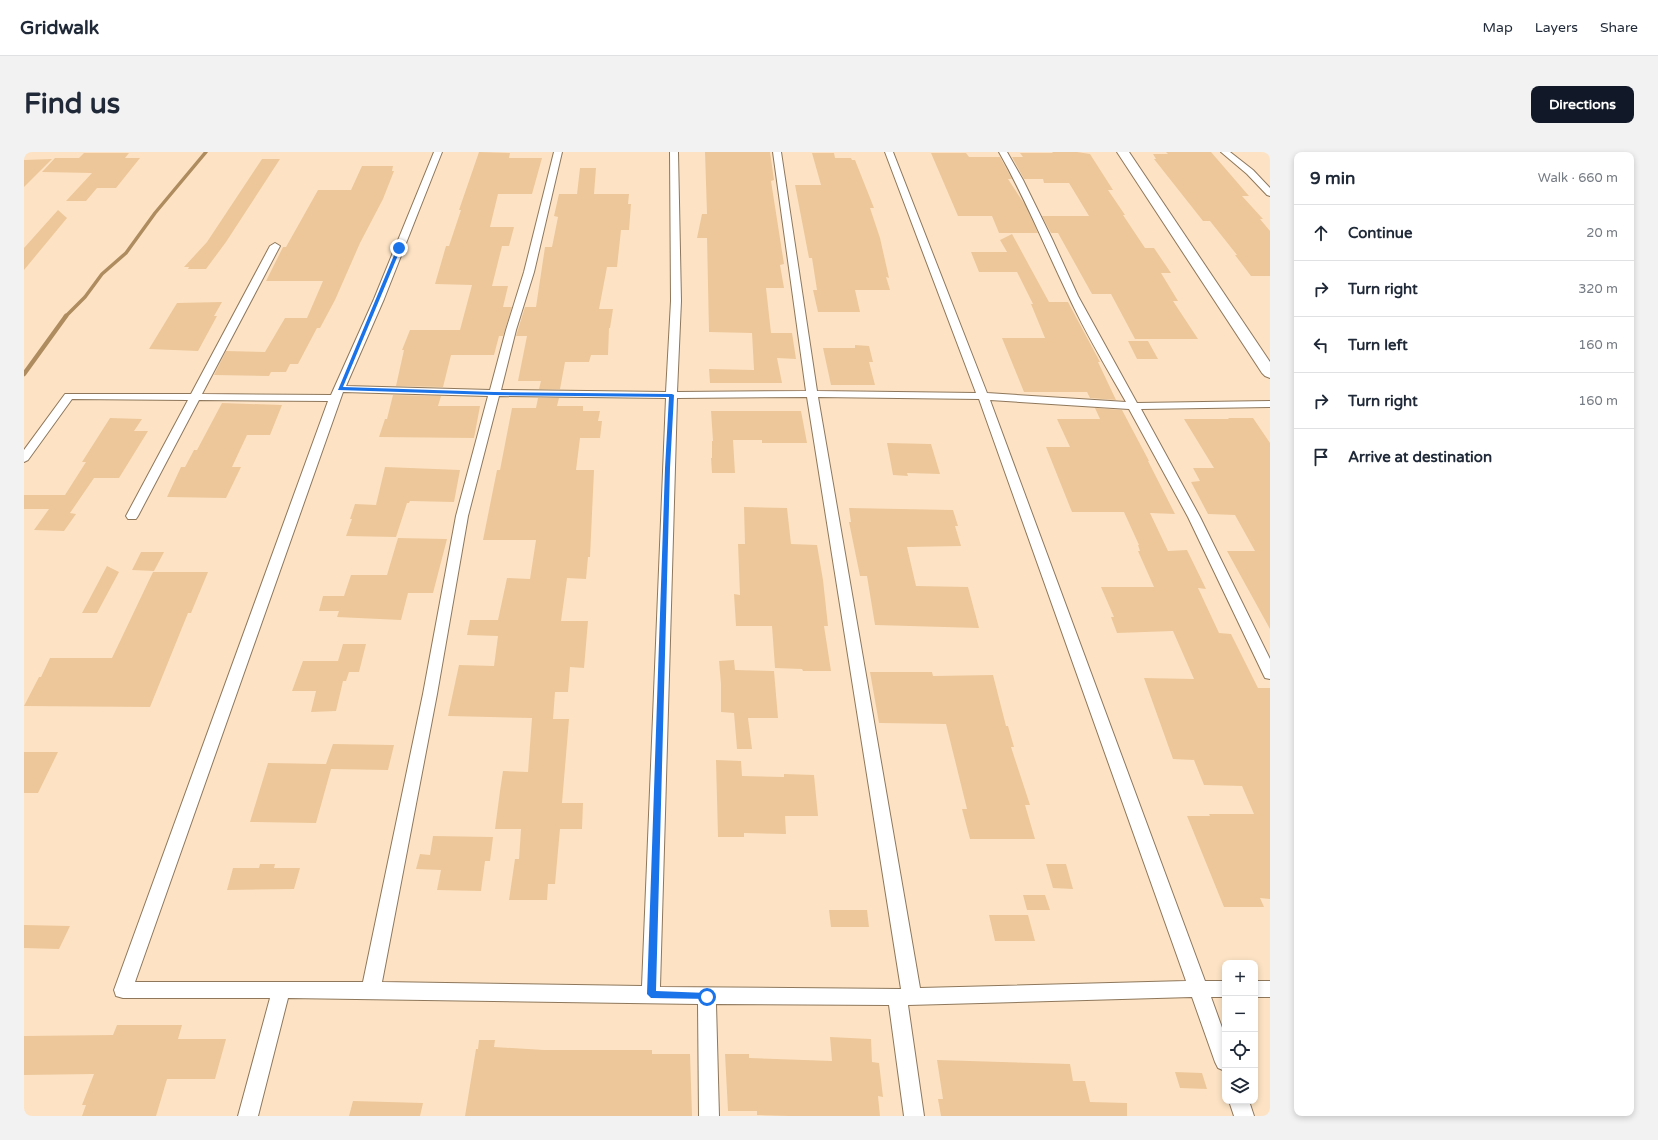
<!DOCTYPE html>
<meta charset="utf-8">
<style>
body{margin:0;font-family:"Varela Round",sans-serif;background:#f2f2f3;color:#1f2937}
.controls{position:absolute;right:12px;bottom:12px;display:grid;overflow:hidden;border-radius:8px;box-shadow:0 2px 6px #0003}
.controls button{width:36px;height:36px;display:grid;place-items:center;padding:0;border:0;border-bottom:1px solid #e0e1e3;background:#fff;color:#1f2937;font:20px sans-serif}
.stop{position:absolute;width:12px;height:12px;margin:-9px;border:3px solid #1a73e8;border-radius:50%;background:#fff}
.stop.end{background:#1a73e8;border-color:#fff;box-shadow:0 1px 4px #0008}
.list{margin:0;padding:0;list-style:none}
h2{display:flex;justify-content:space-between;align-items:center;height:52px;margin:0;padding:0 16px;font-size:17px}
h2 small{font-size:13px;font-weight:400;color:#747a83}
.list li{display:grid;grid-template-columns:26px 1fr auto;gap:12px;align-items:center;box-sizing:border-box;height:56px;padding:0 16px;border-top:1px solid #e0e1e3}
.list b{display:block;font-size:15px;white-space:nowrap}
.list em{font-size:13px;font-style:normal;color:#747a83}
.icon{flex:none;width:22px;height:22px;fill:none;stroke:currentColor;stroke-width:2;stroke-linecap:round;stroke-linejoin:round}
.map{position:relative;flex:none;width:1246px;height:964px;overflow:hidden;border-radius:8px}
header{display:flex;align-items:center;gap:24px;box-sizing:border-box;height:56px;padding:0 20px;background:#fff;border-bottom:1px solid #e0e1e3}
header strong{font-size:19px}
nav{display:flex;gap:22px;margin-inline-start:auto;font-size:14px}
.intro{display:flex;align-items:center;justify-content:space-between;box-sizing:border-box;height:96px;padding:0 24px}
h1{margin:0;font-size:28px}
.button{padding:10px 18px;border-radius:8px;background:#111827;color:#fff;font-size:14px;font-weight:700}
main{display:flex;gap:24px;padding:0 24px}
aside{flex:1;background:#fff;border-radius:8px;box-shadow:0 2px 6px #0003}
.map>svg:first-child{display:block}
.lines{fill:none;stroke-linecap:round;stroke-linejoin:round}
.stream-far1{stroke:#af8c60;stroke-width:3.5}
.stream{stroke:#af8c60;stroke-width:4.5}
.building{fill:#edc79a}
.street-casing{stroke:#8e775b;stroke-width:2}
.secondary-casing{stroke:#8e775b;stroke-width:2}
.street{fill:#fff;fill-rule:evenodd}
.secondary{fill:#fff;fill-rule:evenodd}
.route{fill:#1a73e8}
</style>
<header>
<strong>Gridwalk</strong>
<nav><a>Map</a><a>Layers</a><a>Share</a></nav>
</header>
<div class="intro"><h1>Find us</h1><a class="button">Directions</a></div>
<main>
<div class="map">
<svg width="1246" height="964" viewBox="0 0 1246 964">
<rect width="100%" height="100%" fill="#fde3c4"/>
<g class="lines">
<path class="stream-far1" d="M41,165L61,145L78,122L102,101L131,61L182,0"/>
<path class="stream" d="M0,222L42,164"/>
</g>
<g class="building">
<path d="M455,0L486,1L485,6H518L508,42H474L466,75H490L485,94H478L468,134H484L479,155H488L479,184H475L470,203H427L419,235L372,234L380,198H378L386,178H436L448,133L411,132L422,94H425L437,58H435Z"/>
<path d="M681,0H746L750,28L747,29L760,112L756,113L760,136H742L747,181H768L772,207L753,206L758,231H686L685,217L730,218L728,181L685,180L683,86H673L678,62H683Z"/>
<path d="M1028,0H1053L1066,2L1089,38H1084L1101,63H1099L1121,96H1130L1147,121H1137L1154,149H1149L1174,187H1111L1087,142H1068L1034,81H1027L1018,64H1065L1045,31H1020L1019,27H1000L988,5H999L996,1H1029Z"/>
<path d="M1142,0H1187L1225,44H1218L1239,67H1236L1246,79V124H1227L1211,103H1213L1186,69H1179L1130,7H1132L1129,2H1144Z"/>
<path d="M60,1H105L101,6H116L92,36H73L62,49H42L68,21L18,20L31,6H55Z"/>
<path d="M788,1H810L811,6H827L828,8H831L850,56H846L856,86L865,126L862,125L866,138H831L836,160H794L789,138H793L788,106H785L771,33H797Z"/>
<path d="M907,1H942L945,5H976L988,27H984L1001,53L1014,81H975L968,64H934Z"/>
<path d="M28,7L0,35V8Z"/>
<path d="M238,7H256L202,90L182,117H164L165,115H160L183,90Z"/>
<path d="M338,14H369L368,19H370L359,47L336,91L311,148L296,176H293L274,212H266L262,220H247L245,224L190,223L202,199L241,200L261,166H283L299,129H242L259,95H262L294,38H327Z"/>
<path d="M556,16H572L570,42H605L604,52H607L605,78H597L593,115H583L575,157H589L586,176H585L584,203H567L565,210H541L536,237H515L517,229H494L503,184H492L501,155H512L521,95H528L534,65L530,64L535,42H553Z"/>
<path d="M34,58L43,66L0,118V96Z"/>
<path d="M988,82L1025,150H1044L1076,210H1074L1092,248L1066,246L1063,240H1000L978,186H1021L1007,152H1009L993,120H955L947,100H983L976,88Z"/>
<path d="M198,150L190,164H193L174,199L125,197L153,151Z"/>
<path d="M1104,189H1124L1134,207H1113Z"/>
<path d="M831,193L845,194L849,210H845L851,233H807L799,196H831Z"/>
<path d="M369,243L417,244L414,254H456L450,286L355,285L361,267H363Z"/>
<path d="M514,246H535L533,254H559V259H576L574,269H578L576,286H556L552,318H570L566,405H564L562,427L543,426L537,469H564L560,516L546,515L544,540H531L529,567H545L538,651H559L558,677H536L531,732H524L523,748H485L491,707H495L497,677H471L476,639L479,619L504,620L508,566L424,564L435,513L470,514L474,484L443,483L446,468H474L483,426L506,427L512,388H459L473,318H476L488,256H512Z"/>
<path d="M198,251L258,253L246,283H223L208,315H217L202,346L143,345L157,315H161L170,298H173Z"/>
<path d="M1071,256L1098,258L1125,309H1124L1151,362L1126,361L1144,399L1163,398L1182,437L1174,436L1195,481L1207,482L1234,536H1246V747L1236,746L1240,755H1200L1163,664H1186L1185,662H1230L1218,634L1180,633L1170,608L1149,607L1120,526L1170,527L1149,479L1093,481L1087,465H1090L1077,435H1130L1114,399H1116L1114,393H1115L1100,360H1048L1022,295H1046L1033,267H1076Z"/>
<path d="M687,259H777L783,291H738V288H709L711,321H688L687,306H688V289H689Z"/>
<path d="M86,266L118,267L110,279H124L95,326H70L46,361L52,362L40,379L10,378L25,357H0V343H41L62,310H58Z"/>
<path d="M1204,266H1229L1246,291V477L1203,399H1231L1211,363L1184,362L1167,330L1176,329L1169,316H1190L1160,267H1205Z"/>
<path d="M863,291L907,292L916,322L883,321L884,324L869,323Z"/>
<path d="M361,315L436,318L430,350L386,349L385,351H383L372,385L322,384L328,367H326L331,352L352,353Z"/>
<path d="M720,355L763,356L767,392L793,393L799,428L804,474H800L807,519H779L778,517L751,516L748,474H712L710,442L716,443L714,392H721Z"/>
<path d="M825,356L929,358L934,374H931L937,394L883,395L892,434L944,435L955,476L851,473L843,424H836L825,370H827Z"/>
<path d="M374,386L423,387L409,441H384L377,468L313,465L315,459H295L299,444H320L327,423H363Z"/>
<path d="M117,400H140L130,419L108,418Z"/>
<path d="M83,414L95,420L73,461H58Z"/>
<path d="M129,420H184L167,461H164L126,555L0,554L15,525H17L26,506H88Z"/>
<path d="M319,492H342L335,520H325L322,529H319L312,559L287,560L292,539H268L279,509H314Z"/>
<path d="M710,508L711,518L750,519L754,566H724L728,597H713L710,561L697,560V532L695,509Z"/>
<path d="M846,520H908L909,524L969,523L982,574H984L990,595H987L1006,653H1001L1011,687H946L938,657H943L922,572L855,571Z"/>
<path d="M309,592L370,593L364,618L307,617L292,671L226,670L244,611L302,612Z"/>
<path d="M0,600H34L14,641H0Z"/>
<path d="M692,608L717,609L718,624L760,625V622L790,623L794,664H761L762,682L720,681V685H694Z"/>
<path d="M409,684L469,685L466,709H461L457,739L413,738L417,718L392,717L396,702L406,703Z"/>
<path d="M236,712H251L250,716H276L270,737L203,738L209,716H235Z"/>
<path d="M1022,712H1042L1049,737L1029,736Z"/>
<path d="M999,743H1021L1026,758H1003Z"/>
<path d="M805,758H843L845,775H807Z"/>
<path d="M965,763H1004L1011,789H971Z"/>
<path d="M0,773L46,774L35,797L0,796Z"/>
<path d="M93,873H158L154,887H202L191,927H143L132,964H58L62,953H58L70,922L0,923V884L89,883Z"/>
<path d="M806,885L847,887L848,910L855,911L859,945L854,944L856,964H765L733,963V959H704L701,902H725V906L808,909Z"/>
<path d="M455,888H471L470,895L520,898H628V902H666L668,964H441L452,897H454Z"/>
<path d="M913,908L1046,912L1049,929H1061L1066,950L1103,951V964H917L914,947H919Z"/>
<path d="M1151,920L1178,921L1183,937L1156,936Z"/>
<path d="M329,949L399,951L396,964H325Z"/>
</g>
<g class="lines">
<defs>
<g id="street">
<path d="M410,0H418L360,147L322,234L466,238L482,178L500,120L530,0H538L510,120L492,178L477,238L642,240L647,149L646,0H654L657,149L653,240L782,239L749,0H757L793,239L952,241L861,0H869L963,241L1102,250C1082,215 1061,180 1044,143C1021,95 1001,46 975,0H983L999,28L1028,87L1054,144L1113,251L1246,249V255L1117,257L1176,365L1246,507V527L1241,526L1239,522L1164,365L1105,257L966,248L1181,829H1201V845H1187L1201,884V919L1194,916L1191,910L1168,845L884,853L900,964H880L865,853L692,852L695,964H675L674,852L264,846L234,964H214L246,846H99L92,844L90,838L304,249L175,248L114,364L112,367H104L102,364L164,248L48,247L4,308L0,310V298L41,242H167L246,94L251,91L256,94L178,242L307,243L350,147ZM319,240L464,244L432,364L399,542L339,830H111ZM475,244L642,246L618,834L358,830L413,542L444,364ZM783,245L877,837L636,835L653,246ZM794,245L955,247L1162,829L896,836Z"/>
<path d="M1197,0H1206L1229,18L1246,36V44L1243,43L1223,22Z"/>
<rect x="1231" y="829" width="15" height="16"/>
<path d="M1205,949H1225L1230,964H1210Z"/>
</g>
<path id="secondary" d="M1093,0H1105L1246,210V226L1241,224L1238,221Z"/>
</defs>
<use href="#street" class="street-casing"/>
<use href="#secondary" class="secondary-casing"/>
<use href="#street" class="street"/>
<use href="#secondary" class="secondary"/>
</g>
<path class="route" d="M375,95L377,96L319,235L470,240L648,242L650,243L646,316L632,839L683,841L688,845L686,847L627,846L623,842L641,316L645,245L470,243L314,238L373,96Z"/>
</svg>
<div class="controls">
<button>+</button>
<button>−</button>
<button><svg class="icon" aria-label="locate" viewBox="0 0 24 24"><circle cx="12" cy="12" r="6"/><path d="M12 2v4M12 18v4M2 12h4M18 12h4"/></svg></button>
<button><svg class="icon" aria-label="layers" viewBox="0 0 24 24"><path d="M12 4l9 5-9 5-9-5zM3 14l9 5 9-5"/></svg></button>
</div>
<div class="stop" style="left:683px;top:845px"></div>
<div class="stop end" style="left:375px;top:96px"></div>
</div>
<aside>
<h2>9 min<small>Walk · 660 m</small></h2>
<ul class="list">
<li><svg class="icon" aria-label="ahead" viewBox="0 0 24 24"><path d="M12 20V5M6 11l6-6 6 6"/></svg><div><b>Continue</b></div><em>20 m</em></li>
<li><svg class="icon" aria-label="right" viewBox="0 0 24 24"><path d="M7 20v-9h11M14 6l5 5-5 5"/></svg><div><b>Turn right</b></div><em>320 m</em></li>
<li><svg class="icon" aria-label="left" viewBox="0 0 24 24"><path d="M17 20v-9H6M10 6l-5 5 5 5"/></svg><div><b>Turn left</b></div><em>160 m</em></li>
<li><svg class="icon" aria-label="right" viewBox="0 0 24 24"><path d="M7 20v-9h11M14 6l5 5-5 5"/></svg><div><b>Turn right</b></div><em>160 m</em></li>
<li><svg class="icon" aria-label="arrive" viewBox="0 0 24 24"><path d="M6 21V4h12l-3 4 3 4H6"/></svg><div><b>Arrive at destination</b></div></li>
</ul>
</aside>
</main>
